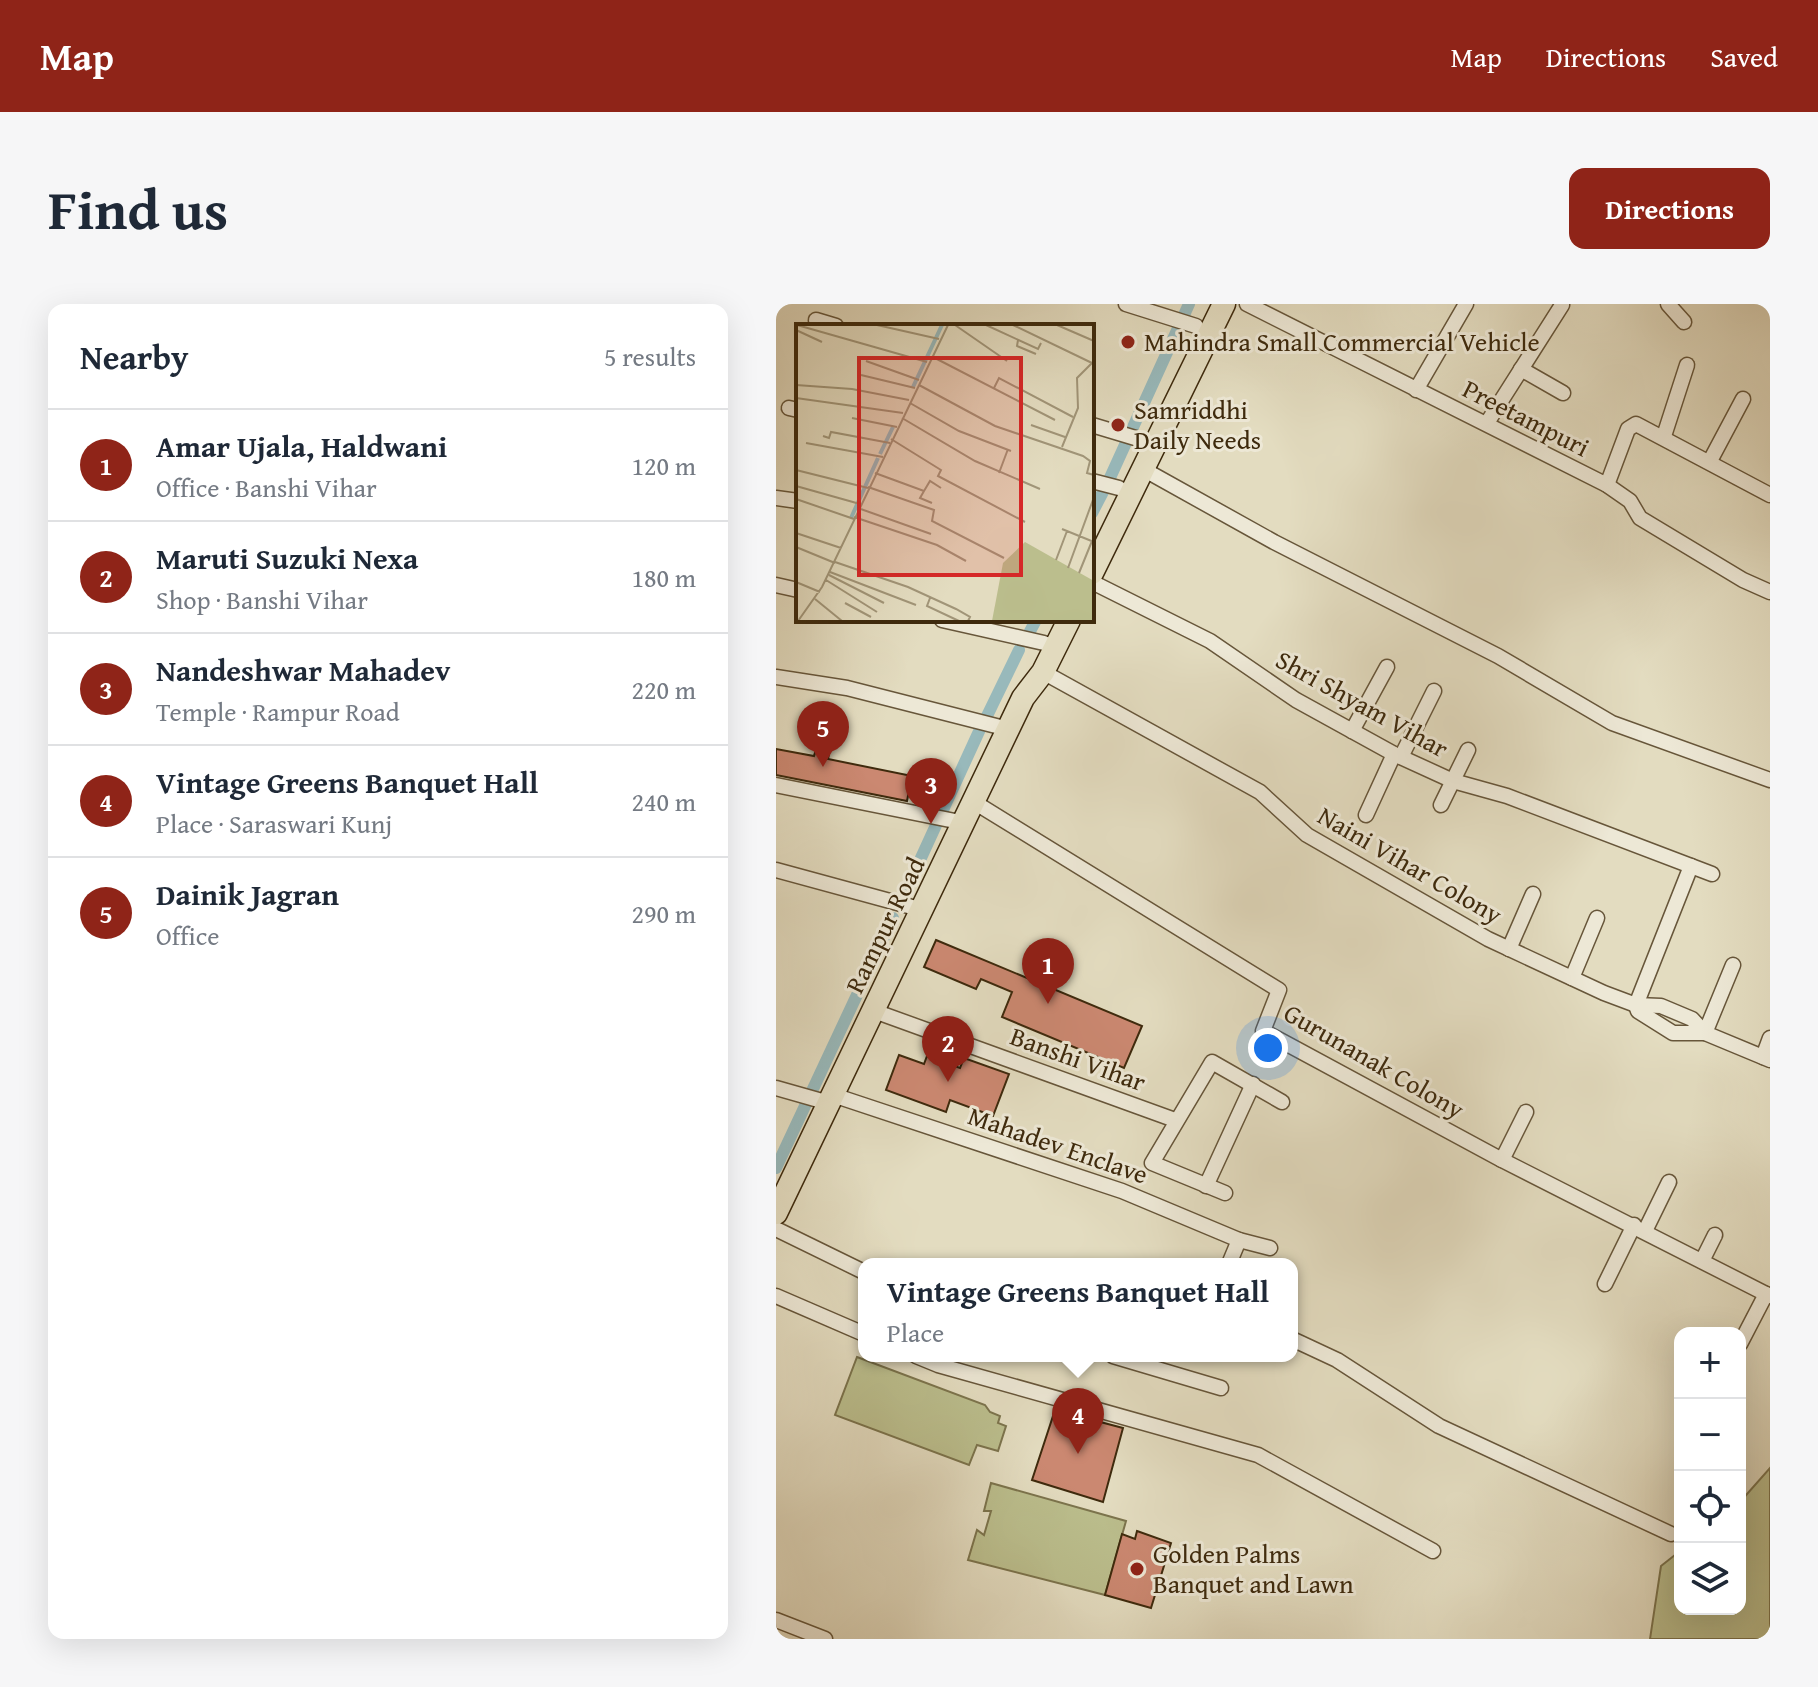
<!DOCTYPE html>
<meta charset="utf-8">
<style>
body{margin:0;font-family:"Gentium Book Plus",serif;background:#f6f6f7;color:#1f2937}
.controls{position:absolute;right:24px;bottom:24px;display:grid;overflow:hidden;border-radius:16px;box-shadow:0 8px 32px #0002}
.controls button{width:72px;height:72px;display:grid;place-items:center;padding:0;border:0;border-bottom:2px solid #e0e1e3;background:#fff;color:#1f2937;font:40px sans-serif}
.you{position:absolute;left:492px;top:744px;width:28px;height:28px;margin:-20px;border:6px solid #fff;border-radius:50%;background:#1a73e8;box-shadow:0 0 0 12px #1a73e833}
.badge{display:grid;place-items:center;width:52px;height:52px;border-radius:50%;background:#8f2418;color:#fff;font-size:26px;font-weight:700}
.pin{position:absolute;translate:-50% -66px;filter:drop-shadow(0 2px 4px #0008)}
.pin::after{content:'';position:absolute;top:42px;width:28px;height:24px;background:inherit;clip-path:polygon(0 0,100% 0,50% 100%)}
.popup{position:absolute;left:82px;top:954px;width:440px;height:104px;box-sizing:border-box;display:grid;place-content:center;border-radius:16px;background:#fff;filter:drop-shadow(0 2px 6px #0005);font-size:26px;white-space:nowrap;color:#747a83}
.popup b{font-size:30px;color:#1f2937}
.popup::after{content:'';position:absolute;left:50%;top:100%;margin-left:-16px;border:16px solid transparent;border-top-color:#fff}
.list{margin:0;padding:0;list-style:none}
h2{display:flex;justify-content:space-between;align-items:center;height:104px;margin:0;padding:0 32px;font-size:34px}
h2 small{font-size:26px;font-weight:400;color:#747a83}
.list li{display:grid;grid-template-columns:52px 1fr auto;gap:24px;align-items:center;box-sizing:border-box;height:112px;padding:0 32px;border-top:2px solid #e0e1e3}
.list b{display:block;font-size:30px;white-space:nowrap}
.list p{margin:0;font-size:26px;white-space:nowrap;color:#747a83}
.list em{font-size:26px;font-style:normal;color:#747a83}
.icon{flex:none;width:44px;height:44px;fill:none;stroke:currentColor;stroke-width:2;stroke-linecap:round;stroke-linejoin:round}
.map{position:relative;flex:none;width:994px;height:1335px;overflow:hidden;border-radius:16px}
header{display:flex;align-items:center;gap:48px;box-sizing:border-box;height:112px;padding:0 40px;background:#8f2418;color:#fff}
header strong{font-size:38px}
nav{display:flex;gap:44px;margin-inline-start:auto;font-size:28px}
.intro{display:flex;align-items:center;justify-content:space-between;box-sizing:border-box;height:192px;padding:0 48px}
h1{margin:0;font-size:56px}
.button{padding:20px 36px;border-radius:16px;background:#8f2418;color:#fff;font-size:28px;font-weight:700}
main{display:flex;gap:48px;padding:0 48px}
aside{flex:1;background:#fff;border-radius:16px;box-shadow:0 8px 32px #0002}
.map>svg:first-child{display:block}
.green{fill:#bbbe8d;stroke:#7c744d;stroke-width:2}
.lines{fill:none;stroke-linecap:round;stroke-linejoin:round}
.canal{stroke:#98b9bb;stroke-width:12}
.building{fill:#cb8871;stroke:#3e2a0d;stroke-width:2}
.street-casing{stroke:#67563a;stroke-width:17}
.primary-casing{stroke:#3e2a0d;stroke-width:25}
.street{stroke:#ede8d6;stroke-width:14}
.primary{stroke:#e3dcc0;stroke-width:22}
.poi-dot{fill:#8f2418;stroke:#ede8d6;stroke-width:3}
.labels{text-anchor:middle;stroke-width:6;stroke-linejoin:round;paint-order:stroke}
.poi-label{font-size:26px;fill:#3e2a0d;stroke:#ede8d6;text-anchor:start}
.street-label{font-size:26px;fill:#3e2a0d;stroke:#ede8d6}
.inset-river{fill:none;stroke:#98b9bb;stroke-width:4}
.inset-road{fill:none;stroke:#a19578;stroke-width:2}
.view{fill:#d62828;fill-opacity:0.15;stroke:#d62828;stroke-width:4}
.inset-edge{fill:none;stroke:#3e2a0d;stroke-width:4}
</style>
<header>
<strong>Map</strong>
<nav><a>Map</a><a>Directions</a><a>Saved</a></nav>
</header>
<div class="intro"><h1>Find us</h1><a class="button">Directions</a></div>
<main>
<aside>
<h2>Nearby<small>5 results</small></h2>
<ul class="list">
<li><span class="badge">1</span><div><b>Amar Ujala, Haldwani</b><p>Office · Banshi Vihar</p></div><em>120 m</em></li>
<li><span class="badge">2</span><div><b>Maruti Suzuki Nexa</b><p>Shop · Banshi Vihar</p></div><em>180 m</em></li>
<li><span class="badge">3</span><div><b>Nandeshwar Mahadev</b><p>Temple · Rampur Road</p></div><em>220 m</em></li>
<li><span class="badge">4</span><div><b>Vintage Greens Banquet Hall</b><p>Place · Saraswari Kunj</p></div><em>240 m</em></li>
<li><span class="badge">5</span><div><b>Dainik Jagran</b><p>Office</p></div><em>290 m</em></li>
</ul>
</aside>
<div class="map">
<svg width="994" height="1335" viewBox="0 0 994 1335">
<rect width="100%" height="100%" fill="#e3dcc0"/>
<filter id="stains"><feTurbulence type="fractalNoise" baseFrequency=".0025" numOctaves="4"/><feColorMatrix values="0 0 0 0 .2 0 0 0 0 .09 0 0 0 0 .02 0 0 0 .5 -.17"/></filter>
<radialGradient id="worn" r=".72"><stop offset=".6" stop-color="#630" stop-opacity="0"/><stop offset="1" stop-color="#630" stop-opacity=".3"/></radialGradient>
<g class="green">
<path d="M81,1053L209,1101L214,1108L224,1112L222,1119L230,1122L222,1147L201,1141L193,1161L59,1111Z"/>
<path d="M994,1164V1335H874L885,1262L904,1247V1305H964V1198Z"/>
<path d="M215,1179L350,1217L329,1291L192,1256L201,1226L208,1231L215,1207H208Z"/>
</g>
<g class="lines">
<g class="canal">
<path d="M333,176L413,0"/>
<path d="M316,209L329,184"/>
<path d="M251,333L260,316"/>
<path d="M211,412L243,346"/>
<path d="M128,591L205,423"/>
<path d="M0,864L117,614"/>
</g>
</g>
<g class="building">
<path d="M41,442L54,445L52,455L136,472L131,497L0,471V445L38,452Z"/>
<path d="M160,636L366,722L348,764L226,713L236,688L205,675L200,685L148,663Z"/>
<path d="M123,751L148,760L151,752L184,764L188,754L233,770L217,812L174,796L170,808L110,786Z"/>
<path d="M279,1106L347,1124L327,1198L256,1176Z"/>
<path d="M361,1227L395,1239L375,1304L329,1291L346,1230L359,1235Z"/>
</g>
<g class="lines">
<defs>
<g id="street">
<path d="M350,0L420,22"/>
<path d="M471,0L831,181L854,197L864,214L967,276L994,288"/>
<path d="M892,0L908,18"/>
<path d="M40,16L60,22"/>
<path d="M745,65L787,89"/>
<path d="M640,86L690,0"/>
<path d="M13,104L22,106"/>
<path d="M711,119L786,1"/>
<path d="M316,121L366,136"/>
<path d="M888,132L911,61"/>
<path d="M934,157L967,95"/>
<path d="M367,165L498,238L722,352L836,419L994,476"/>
<path d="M316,177L343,184"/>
<path d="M831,181L852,125L860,120L994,191"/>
<path d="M0,194L22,197"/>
<path d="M316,278L434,337L520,396L618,450L677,477L731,492L936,570"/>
<path d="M0,281L22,286"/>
<path d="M166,316L268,339"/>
<path d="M267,368L484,488L531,531L712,635L828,689L860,701L885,702L916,715L929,729L994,756"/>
<path d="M0,373L71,384L232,425"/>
<path d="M576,427L611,363"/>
<path d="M625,453L658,387"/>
<path d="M0,481L189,519"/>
<path d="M198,498L503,686L487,727L726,856L994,992"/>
<path d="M665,501L692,446"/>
<path d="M590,511L618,450"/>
<path d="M915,562L860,701L862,707L897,729H929L957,661"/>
<path d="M0,566L147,606"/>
<path d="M733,645L757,590"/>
<path d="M796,674L821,614"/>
<path d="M98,707L399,816"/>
<path d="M987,753L994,734"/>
<path d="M0,784L53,799"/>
<path d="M57,791L346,887L463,936L453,960"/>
<path d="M726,856L750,808"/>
<path d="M430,882L477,780"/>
<path d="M449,889L376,859L436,758L506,798"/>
<path d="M0,925L88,968"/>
<path d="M869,927L893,878"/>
<path d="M463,936L494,944"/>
<path d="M926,957L939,931"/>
<path d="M829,980L858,921"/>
<path d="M0,992L88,1030"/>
<path d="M516,1035L561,1056L663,1122L895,1230"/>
<path d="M964,1040L990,990"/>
<path d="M140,1052L162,1061L482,1151L657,1247"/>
<path d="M337,1052L445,1084"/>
<path d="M0,1316L49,1335"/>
</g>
<g id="primary">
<path d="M316,269L448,0"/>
<path d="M0,909L247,394L267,368L293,316"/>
</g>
</defs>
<use href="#street" class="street-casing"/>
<use href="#primary" class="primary-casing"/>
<use href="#street" class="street"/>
<use href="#primary" class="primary"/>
</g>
<g class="poi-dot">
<circle cx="352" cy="38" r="8"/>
<circle cx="342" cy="121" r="8"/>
<circle cx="361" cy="1265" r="8"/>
</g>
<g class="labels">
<g class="poi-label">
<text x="368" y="47">Mahindra Small Commercial Vehicle</text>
<text x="358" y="115">Samriddhi<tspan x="358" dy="30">Daily Needs</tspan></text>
<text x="377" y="1259">Golden Palms<tspan x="377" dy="30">Banquet and Lawn</tspan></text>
</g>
<g class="street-label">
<text transform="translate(750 114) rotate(27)" y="9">Preetampuri</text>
<text transform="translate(586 400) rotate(29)" y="9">Shri Shyam Vihar</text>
<text transform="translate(634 561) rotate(30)" y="9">Naini Vihar Colony</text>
<text transform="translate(109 621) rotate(-64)" y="9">Rampur Road</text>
<text transform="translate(302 755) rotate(20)" y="9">Banshi Vihar</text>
<text transform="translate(598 757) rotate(30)" y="9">Gurunanak Colony</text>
<text transform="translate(282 841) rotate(19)" y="9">Mahadev Enclave</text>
</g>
</g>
<g transform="translate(20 20)">
<rect width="298" height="298" fill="#e3dcc0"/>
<path d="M229,218L298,257V297H196L207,239Z" fill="#bbbe8d"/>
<path class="inset-river" d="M117,63L146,1M84,130L97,103M55,194L82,134"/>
<path class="inset-road" d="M1,1L131,38M81,1L143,15M159,1L211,37M190,1L242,25L245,19M217,1L296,39M261,1L298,17M0,6L26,18M222,16L221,22L240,30M137,33L259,96M70,37L123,56M65,51L119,64M0,61L56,65L113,76M123,61L199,102L287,132L294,137L291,149L298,151M198,64L203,54L277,93M0,74L107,89M114,79L163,107L215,127M56,94L101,103M106,94L179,137L244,165M235,101L269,113M27,112L33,114L35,108L94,119M95,115L145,146L142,152L229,198M10,119L87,133M266,123L282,84L281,54L298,37M0,146L72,164M79,149L128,167M203,149L212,125M0,162L64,180M72,163L138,186L136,197L208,234M0,175L58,195M136,179L124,174L128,167L134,157L145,164M62,184L135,210M58,193L141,221L170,237M266,205L298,218M0,209L45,224M0,223L39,239M260,236L271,207M39,238L112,263L160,285L174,293L172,297M272,244L298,173M34,248L120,281M283,249L296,217M33,251L88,279M30,256L81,288M0,258L24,268M134,274L131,282L163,297M19,275L46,297M49,279L75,293M2,297L26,263L152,1"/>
<path class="view" d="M63,34H225V251H63Z"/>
<rect width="298" height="298" class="inset-edge"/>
</g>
<rect width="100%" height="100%" filter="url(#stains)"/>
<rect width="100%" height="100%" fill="url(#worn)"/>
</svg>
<div class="controls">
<button>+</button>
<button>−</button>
<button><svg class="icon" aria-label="locate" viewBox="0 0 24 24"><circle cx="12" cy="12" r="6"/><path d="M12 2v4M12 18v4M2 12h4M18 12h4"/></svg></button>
<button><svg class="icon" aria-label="layers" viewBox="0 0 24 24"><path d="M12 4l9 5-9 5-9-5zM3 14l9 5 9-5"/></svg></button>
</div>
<div class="you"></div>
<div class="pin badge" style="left:272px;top:700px">1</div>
<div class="pin badge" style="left:172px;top:778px">2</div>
<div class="pin badge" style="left:155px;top:520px">3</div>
<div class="pin badge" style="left:302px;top:1150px">4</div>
<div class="popup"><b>Vintage Greens Banquet Hall</b>Place</div>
<div class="pin badge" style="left:47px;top:463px">5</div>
</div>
</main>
